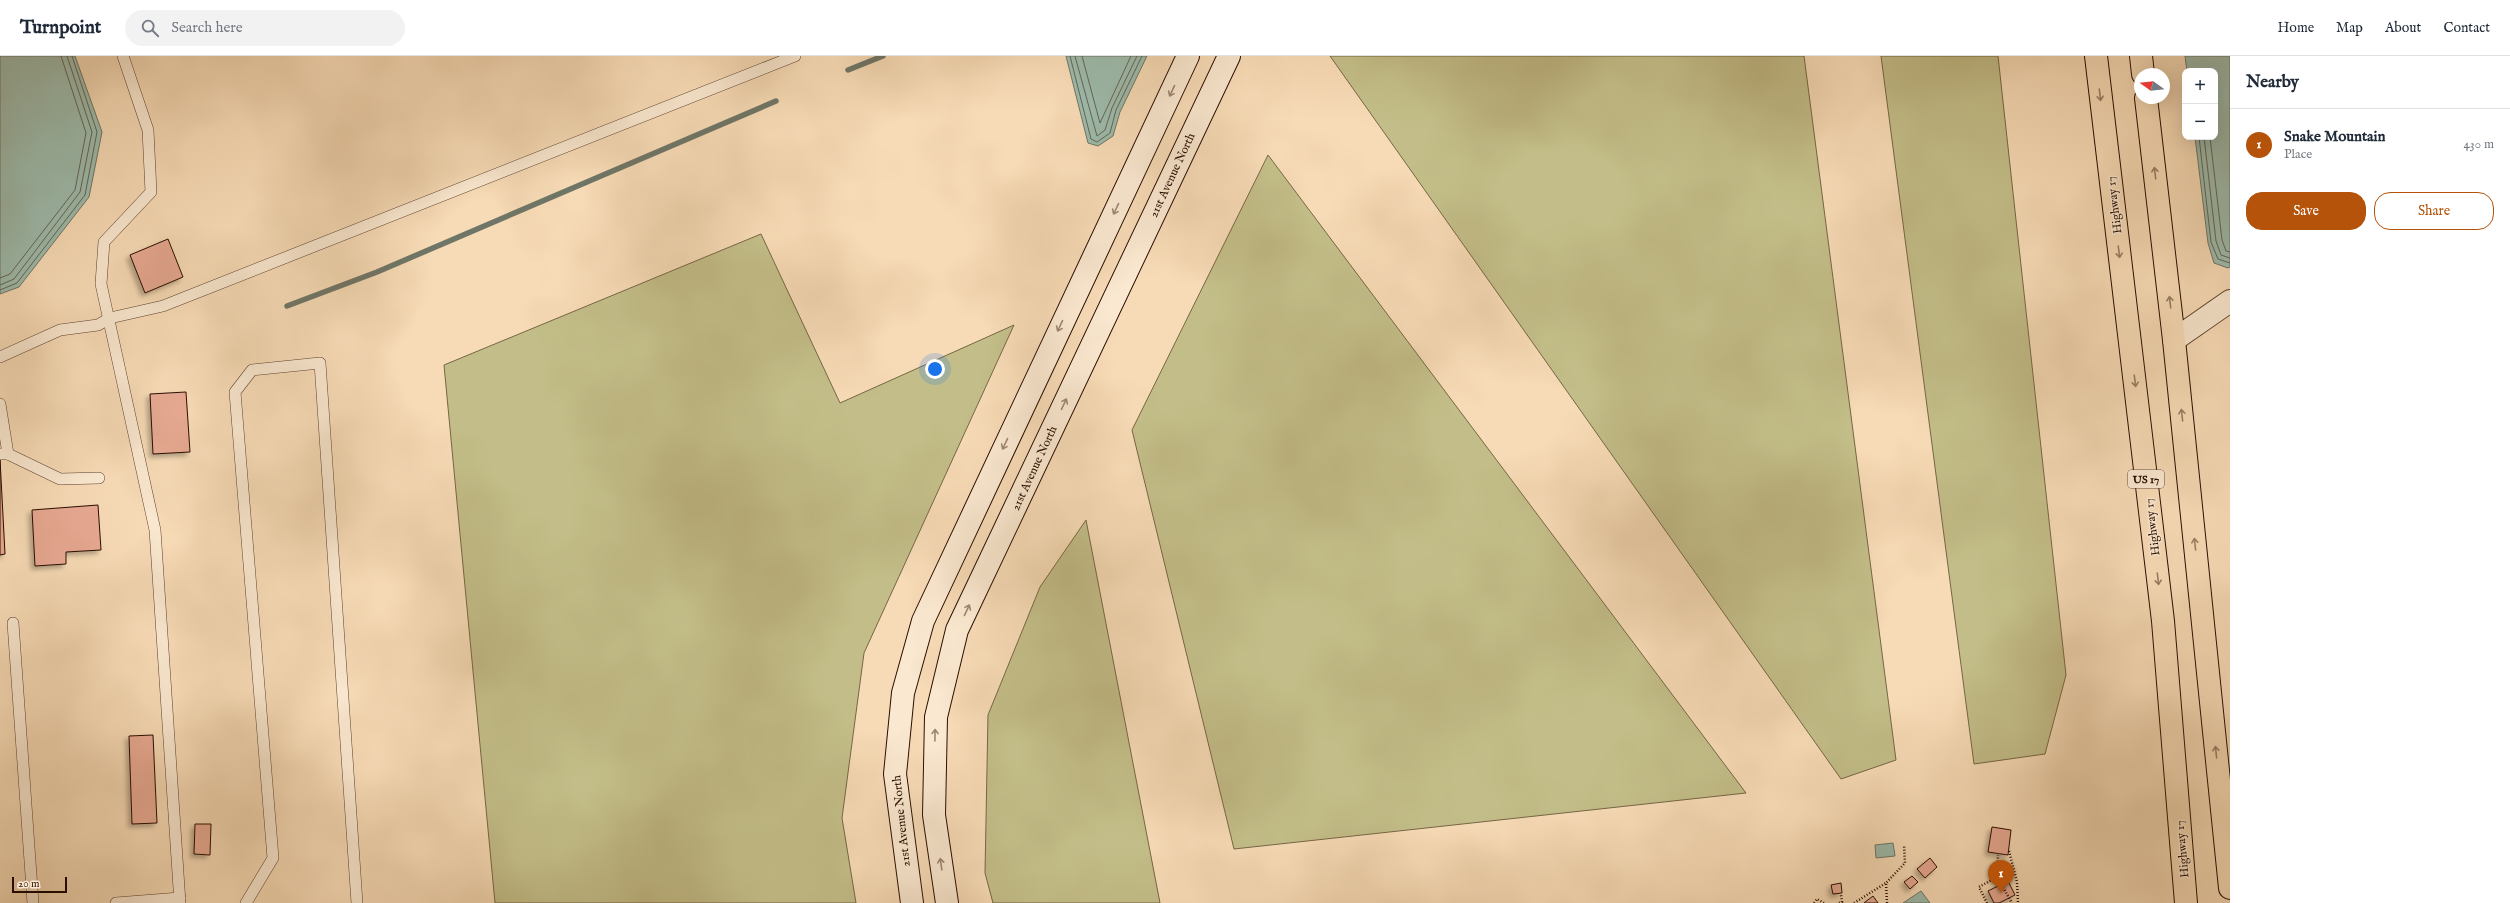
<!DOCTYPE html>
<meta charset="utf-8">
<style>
body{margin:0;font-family:"IM FELL English",serif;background:#f2f2f3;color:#1f2937}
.controls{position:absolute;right:12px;top:12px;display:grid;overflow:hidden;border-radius:8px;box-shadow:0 4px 16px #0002}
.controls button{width:36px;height:36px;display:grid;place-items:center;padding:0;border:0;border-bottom:1px solid #e0e1e3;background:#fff;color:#1f2937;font:20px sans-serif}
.compass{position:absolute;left:2134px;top:12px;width:36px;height:36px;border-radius:50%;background:#fff;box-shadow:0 4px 16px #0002;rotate:285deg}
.scale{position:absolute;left:12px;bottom:10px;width:55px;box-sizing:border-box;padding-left:4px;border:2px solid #2a0e00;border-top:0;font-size:11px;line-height:14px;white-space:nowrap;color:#2a0e00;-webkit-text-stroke:3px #fae8d0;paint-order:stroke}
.you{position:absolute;left:935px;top:313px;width:14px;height:14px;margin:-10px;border:3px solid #fff;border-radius:50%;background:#1a73e8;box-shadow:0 0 0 6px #1a73e833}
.badge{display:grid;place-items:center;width:26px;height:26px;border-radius:50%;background:#b45309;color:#fff;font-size:13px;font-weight:700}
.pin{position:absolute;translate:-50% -33px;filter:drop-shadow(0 1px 2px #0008)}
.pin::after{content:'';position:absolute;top:21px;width:14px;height:12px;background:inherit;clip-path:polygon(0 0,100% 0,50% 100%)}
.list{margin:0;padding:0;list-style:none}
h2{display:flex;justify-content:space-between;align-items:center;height:52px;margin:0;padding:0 16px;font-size:17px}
h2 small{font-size:13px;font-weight:400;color:#747a83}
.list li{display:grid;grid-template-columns:26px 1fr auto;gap:12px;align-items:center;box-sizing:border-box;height:72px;padding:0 16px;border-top:1px solid #e0e1e3}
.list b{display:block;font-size:15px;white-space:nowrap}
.list p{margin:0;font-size:13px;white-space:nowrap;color:#747a83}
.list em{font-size:13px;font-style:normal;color:#747a83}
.actions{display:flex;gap:8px;padding:12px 16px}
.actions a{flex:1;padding:9px 0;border:1px solid #b45309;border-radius:16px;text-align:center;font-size:14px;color:#b45309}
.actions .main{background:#b45309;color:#fff}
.icon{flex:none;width:22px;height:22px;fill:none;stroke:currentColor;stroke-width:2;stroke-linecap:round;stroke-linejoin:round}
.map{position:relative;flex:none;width:2230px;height:847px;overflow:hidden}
header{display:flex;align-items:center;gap:24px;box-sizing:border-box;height:56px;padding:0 20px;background:#fff;border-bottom:1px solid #e0e1e3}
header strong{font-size:19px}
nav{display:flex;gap:22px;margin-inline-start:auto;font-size:14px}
.search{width:280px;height:36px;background:#f2f2f3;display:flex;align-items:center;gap:10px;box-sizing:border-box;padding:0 14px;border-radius:22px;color:#747a83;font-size:15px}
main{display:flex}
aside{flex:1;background:#fff}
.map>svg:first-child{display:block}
.green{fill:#c3be89;stroke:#766644}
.water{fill:#9dbbac;stroke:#6f7667}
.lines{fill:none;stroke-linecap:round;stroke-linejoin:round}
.shore{stroke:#646456;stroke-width:1}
.stream{stroke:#6f7667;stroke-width:5.5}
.building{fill:#e7a992;stroke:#2a0e00;filter:url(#shadow)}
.lane-casing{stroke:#5d412e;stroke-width:12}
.street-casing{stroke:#5d412e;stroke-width:24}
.secondary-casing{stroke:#2a0e00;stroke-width:24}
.highway-casing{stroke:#2a0e00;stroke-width:24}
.path{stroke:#2a0e00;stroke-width:2.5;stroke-dasharray:1 2;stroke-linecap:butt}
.lane{stroke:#fae8d0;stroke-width:11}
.street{stroke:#fae8d0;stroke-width:22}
.secondary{stroke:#fae8d0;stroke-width:22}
.highway{stroke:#f7dbb6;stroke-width:22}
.oneway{stroke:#9c8672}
.oneway2{stroke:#9b7f64}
.labels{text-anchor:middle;stroke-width:3;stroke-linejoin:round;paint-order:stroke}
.shield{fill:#fae8d0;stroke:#684f3e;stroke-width:1}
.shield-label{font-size:11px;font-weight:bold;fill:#2a0e00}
.street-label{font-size:12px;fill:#2a0e00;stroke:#fae8d0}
</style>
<header>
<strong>Turnpoint</strong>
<div class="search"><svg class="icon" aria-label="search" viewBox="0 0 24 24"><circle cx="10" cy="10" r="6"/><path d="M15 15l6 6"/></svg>Search here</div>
<nav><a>Home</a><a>Map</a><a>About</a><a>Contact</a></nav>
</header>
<main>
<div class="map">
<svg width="2230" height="847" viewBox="0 0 2230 847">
<defs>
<filter id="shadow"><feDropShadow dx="-3.5" dy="3.5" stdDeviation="2" flood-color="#0004"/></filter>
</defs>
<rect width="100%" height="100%" fill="#f7dbb6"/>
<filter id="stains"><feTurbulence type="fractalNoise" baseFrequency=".005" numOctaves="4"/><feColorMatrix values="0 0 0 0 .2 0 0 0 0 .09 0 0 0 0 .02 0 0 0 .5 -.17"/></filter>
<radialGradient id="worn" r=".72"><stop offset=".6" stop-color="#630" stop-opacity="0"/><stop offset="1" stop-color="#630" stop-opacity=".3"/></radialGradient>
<g class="green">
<path d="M1330,0H1804L1896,704L1841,723Z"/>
<path d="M1881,0H1998L2066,619L2045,698L1974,708Z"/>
<path d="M1268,99L1746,737L1234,793L1132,374Z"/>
<path d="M761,178L840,347L1014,269L864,597L842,762L856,847H495L444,309Z"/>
<path d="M1086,464L1160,847H993L985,817L988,659L1040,531Z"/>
</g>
<g class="water">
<path d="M0,0H75L102,76L89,141L19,231L0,238Z"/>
<path d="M1066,0H1147L1120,56L1113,80L1098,90L1088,87Z"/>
<path d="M2185,0H2230V211L2228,212L2214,207L2208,187L2195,81H2215V15H2187Z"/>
<path d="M1893,787L1895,800L1876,802L1875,789Z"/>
<path d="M1921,835L1930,847H1903Z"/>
</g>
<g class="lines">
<g class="shore">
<path d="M1070,0L1091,83L1097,86L1110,77L1116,54L1142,0"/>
<path d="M1075,0L1097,80L1105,74L1112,52L1137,0"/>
<path d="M1082,0L1100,67L1131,0"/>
<path d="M2199,81L2211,186L2218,203L2230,207"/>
<path d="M2204,81L2216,185L2221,199L2230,202"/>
<path d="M2210,81L2222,184L2226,195L2230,196"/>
<path d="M0,222L10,218L75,134L86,77L61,0"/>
<path d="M0,229L14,223L80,136L92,76L67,0"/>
<path d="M0,234L17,227L85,139L97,76L72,0"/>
</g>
<g class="stream">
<path d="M848,14L883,0"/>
<path d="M287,250L377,216L776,45"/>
</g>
</g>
<g class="building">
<path d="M168,183L183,221L145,237L130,199Z"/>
<path d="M186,336L190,396L153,398L150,338Z"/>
<path d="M0,403L5,498L0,499Z"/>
<path d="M98,449L101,494L66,496V508L35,510L32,454Z"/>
<path d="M153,679L157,767L132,768L129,680Z"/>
<path d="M195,768H211L210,799L194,798Z"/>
<path d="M1992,771L2011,774L2008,799L1988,796Z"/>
<path d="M1930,802L1937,811L1925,822L1917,813Z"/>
<path d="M1912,820L1918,826L1910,833L1904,826Z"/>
<path d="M2008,825L2015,839L1999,847H1994L1988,835Z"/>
<path d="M1841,827L1842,837L1833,838L1831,829Z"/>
<path d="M1873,840L1878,847H1864Z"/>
</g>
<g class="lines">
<defs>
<g id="lane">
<path d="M123,0L148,74L151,136L104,186L101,228L155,474L180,847"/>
<path d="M0,301L60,274L98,269L110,262L163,250L795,0"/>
<path d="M0,348L8,398"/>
<path d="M0,398H8L60,423L99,422"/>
<path d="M13,567L33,847"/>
<path d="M116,847L180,842"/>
<path d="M246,847L273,802L235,336L252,314L320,307L357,847"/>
</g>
<path id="street" d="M2174,284L2230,245"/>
<g id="secondary">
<path d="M912,847L895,718L903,637L923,565L1188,0"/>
<path d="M947,847L934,759L936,661L957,574L1229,0"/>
</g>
<g id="highway">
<path d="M2096,0L2163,565L2186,847"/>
<path d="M2141,0L2143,18"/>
<path d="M2146,42L2174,284L2230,832"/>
</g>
</defs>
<use href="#lane" class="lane-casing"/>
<use href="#street" class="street-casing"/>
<use href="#secondary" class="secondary-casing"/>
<use href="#highway" class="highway-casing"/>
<g class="path">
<path d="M2009,795L2017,826L2018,847"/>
<path d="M1997,821L2012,847"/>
<path d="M1814,847L1817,843L1824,847"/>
<path d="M1839,847L1842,846L1841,839"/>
<path d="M1854,847L1886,827"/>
<path d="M1887,847L1886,827L1905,807L1904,789"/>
<path d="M1987,847L1979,831L1997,821L1998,799"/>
</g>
<use href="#lane" class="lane"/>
<use href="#street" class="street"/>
<use href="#secondary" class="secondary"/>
<use href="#highway" class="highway"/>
</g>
<defs><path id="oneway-shaft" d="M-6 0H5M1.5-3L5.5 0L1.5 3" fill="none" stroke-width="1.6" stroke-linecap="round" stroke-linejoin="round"/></defs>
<g class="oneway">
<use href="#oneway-shaft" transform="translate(1172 35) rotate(115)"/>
<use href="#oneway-shaft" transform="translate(1116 153) rotate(115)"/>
<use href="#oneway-shaft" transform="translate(1060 270) rotate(115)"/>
<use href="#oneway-shaft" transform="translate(1064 348) rotate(-65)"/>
<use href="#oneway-shaft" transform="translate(1005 388) rotate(115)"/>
<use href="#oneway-shaft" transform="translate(967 554) rotate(-65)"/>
<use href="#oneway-shaft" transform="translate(935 679) rotate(-89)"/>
<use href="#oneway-shaft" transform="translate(941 808) rotate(-98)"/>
</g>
<g class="oneway2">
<use href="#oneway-shaft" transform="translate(2100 39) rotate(83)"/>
<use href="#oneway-shaft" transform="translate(2155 117) rotate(-97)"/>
<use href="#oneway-shaft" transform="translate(2119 196) rotate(83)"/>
<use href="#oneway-shaft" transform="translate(2170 246) rotate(-97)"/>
<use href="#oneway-shaft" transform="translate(2135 325) rotate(83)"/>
<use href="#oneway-shaft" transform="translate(2182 359) rotate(-96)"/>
<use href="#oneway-shaft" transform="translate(2195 488) rotate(-96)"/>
<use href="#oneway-shaft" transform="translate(2158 523) rotate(83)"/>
<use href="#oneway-shaft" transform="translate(2216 696) rotate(-96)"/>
</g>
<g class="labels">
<rect class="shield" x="2128" y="414" width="36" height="18" rx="3"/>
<g class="shield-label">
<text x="2146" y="427">US 17</text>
</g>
<g class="street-label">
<text transform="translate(1172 119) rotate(-65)" y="4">21st Avenue North</text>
<text transform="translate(2114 149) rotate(-97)" y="4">Highway 17</text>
<text transform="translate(1034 412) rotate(-65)" y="4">21st Avenue North</text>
<text transform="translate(2152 471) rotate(-97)" y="4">Highway 17</text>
<text transform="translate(901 765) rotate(-96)" y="4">21st Avenue North</text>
<text transform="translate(2182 793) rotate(-95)" y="4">Highway 17</text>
</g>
</g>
<rect width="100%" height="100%" filter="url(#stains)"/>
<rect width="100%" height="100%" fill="url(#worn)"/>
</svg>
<div class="controls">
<button>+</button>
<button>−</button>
</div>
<svg class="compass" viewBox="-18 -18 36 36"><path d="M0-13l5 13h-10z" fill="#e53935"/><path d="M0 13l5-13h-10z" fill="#747a83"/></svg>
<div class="scale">20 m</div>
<div class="you"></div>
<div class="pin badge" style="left:2001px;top:837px">1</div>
</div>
<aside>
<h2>Nearby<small></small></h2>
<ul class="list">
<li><span class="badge">1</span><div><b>Snake Mountain</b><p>Place</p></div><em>430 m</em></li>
</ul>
<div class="actions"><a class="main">Save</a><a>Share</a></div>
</aside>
</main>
